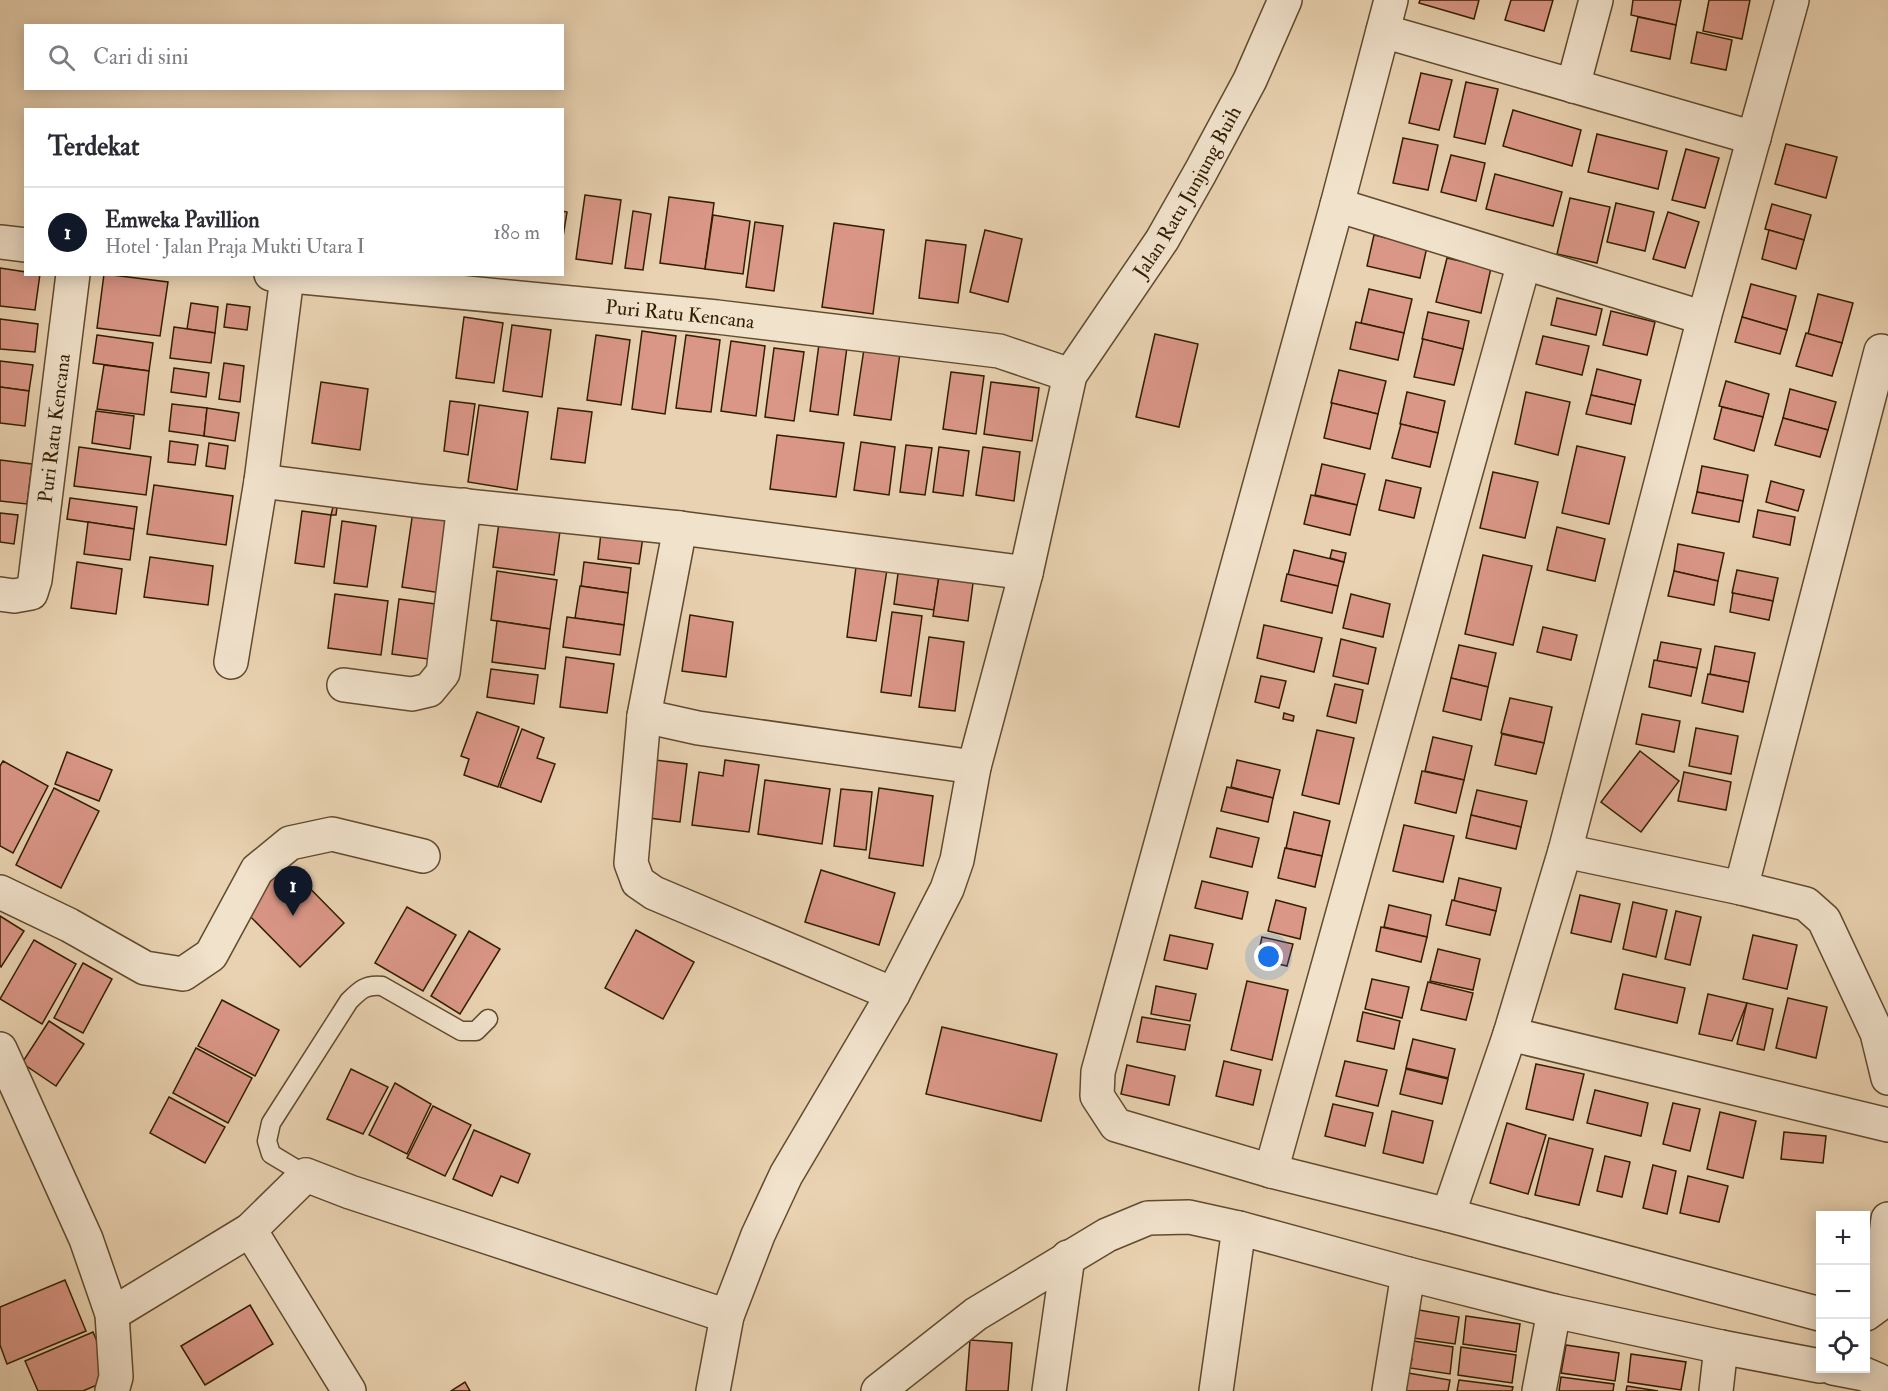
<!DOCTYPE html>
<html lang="id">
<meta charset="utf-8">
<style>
body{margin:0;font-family:"IM FELL Double Pica",serif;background:#f2f2f3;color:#2b2b33}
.controls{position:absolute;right:18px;bottom:18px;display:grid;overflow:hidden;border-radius:0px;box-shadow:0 3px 15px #0003}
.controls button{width:54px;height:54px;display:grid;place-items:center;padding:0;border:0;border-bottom:2px solid #e1e1e2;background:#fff;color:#2b2b33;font:30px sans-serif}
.you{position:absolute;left:1269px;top:957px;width:21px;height:21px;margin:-15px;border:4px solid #fff;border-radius:50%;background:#1a73e8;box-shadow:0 0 0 9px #1a73e833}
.badge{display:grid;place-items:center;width:39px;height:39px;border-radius:50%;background:#111827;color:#fff;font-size:20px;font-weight:700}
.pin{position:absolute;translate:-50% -50px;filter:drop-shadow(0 2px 3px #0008)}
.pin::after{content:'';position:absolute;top:32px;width:21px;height:18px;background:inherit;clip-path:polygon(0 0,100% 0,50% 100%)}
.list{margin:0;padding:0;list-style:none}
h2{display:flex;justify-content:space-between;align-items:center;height:78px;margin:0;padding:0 24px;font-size:26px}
h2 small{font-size:20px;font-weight:400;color:#7c7c81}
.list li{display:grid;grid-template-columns:39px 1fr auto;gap:18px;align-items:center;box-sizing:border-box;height:90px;padding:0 24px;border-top:2px solid #e1e1e2}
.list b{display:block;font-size:22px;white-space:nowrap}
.list p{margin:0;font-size:20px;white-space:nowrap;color:#7c7c81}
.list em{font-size:20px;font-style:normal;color:#7c7c81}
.icon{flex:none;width:33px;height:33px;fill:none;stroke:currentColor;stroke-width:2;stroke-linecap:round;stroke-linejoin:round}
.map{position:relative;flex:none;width:1888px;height:1391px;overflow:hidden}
.search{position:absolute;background:#fff;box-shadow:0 3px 15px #0003;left:24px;top:24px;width:540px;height:66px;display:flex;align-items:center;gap:15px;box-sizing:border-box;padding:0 21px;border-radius:0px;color:#7c7c81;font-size:22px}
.panel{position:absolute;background:#fff;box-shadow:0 3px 15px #0003;left:24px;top:108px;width:540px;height:168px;border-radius:0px}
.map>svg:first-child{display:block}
.building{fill:#da9687;stroke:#321e01;stroke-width:1.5}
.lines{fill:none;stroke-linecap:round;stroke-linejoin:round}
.service-casing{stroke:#604b2d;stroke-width:21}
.minor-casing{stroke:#604b2d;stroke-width:36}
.service{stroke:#f1e2cc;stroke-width:18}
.minor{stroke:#f1e2cc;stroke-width:33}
.labels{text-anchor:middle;stroke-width:4.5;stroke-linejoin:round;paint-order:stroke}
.street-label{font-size:20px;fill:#321e01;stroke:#f1e2cc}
</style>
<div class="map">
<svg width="1888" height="1391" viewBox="0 0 1888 1391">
<rect width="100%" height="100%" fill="#e9d2b1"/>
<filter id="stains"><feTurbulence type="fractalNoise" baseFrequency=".00333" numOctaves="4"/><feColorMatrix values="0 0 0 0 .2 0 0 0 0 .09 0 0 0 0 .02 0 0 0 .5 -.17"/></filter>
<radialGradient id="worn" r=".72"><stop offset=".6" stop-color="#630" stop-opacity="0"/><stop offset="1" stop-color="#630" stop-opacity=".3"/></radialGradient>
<g class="building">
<path d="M1420,0H1479L1474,19L1419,3Z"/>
<path d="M1511,0H1553L1544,31L1505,20Z"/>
<path d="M1633,0H1681L1676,25L1631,15Z"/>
<path d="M1709,0H1750L1742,39L1703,31Z"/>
<path d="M1638,17L1676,25L1670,59L1631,51Z"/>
<path d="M1697,32L1732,40L1726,70L1691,63Z"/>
<path d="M1421,73L1452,80L1439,130L1409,123Z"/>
<path d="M1466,82L1498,89L1485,144L1454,137Z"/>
<path d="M1513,110L1581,130L1572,166L1503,146Z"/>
<path d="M1597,134L1667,151L1658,189L1588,172Z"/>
<path d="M1403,138L1438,145L1428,190L1393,183Z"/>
<path d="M1786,144L1837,157L1826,198L1775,184Z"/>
<path d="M1686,149L1719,158L1705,208L1672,200Z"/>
<path d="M1451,155L1485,163L1476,201L1441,192Z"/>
<path d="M1495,174L1562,192L1553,226L1486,209Z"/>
<path d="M585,195L621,200L612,264L576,259Z"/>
<path d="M669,197L714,203L705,269L660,263Z"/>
<path d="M1570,198L1610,207L1597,263L1557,254Z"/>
<path d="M1616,203L1654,212L1645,251L1607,242Z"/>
<path d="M1772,204L1811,215L1804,240L1765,229Z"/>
<path d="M562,211L567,212L562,243Z"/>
<path d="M633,211L651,214L643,270L625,268Z"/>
<path d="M1668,212L1699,222L1685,268L1653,259Z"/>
<path d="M713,215L750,221L743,274L705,269Z"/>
<path d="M755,222L783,226L774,291L746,287Z"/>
<path d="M834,223L884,230L873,314L822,307Z"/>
<path d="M985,230L1022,239L1008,302L970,292Z"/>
<path d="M1769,230L1804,240L1796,269L1762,259Z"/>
<path d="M1374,235L1427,247L1420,278L1367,266Z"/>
<path d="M926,240L966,245L958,303L919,298Z"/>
<path d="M1447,258L1491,268L1481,313L1436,302Z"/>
<path d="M0,268L26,272V274H40L35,310L0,306Z"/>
<path d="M104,274L168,282L160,336L97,328Z"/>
<path d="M1751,284L1796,296L1787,330L1742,317Z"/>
<path d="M1369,289L1412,299L1404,333L1361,323Z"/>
<path d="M1818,294L1853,303L1842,343L1808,334Z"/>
<path d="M1557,298L1602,309L1596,335L1551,325Z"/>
<path d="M191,303L218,307L215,333L187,329Z"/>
<path d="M227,304L250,307L247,330L224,327Z"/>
<path d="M1611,311L1655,322L1647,355L1603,345Z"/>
<path d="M1428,312L1469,321L1463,349L1422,339Z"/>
<path d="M464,317L503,323L494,383L456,378Z"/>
<path d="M1742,317L1787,330L1780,354L1735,342Z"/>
<path d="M0,319L38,324L35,352L0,349Z"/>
<path d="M1356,322L1404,333L1398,360L1350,349Z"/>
<path d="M512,325L551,330L542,397L503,391Z"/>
<path d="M174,327L215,333L211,363L170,358Z"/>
<path d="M642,331L676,336L665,414L632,409Z"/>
<path d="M1806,333L1842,343L1832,376L1796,366Z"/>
<path d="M1155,334L1198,344L1179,427L1136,417Z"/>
<path d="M97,335L153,343L149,371L93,363Z"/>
<path d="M596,335L630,340L621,405L587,400Z"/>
<path d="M686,335L720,340L711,412L676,408Z"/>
<path d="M1543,336L1589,346L1582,375L1536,364Z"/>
<path d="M1423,339L1463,349L1454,385L1414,377Z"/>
<path d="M731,341L765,346L756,416L721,411Z"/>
<path d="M819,344L847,347L838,415L810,411Z"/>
<path d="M774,348L804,352L794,421L765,417Z"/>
<path d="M864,349L900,353L891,420L854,415Z"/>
<path d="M0,361L33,365L29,391L0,387Z"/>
<path d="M224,363L244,366L240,402L219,399Z"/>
<path d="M104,365L149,371L144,415L97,409Z"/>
<path d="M174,368L209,373L206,397L171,392Z"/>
<path d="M1597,369L1641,380L1635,405L1591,395Z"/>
<path d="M1339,370L1386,381L1378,414L1331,403Z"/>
<path d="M951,372L984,376L976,434L943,429Z"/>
<path d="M1726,381L1769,394L1763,417L1719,406Z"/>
<path d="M321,382L368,389L360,450L312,443Z"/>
<path d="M991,382L1039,388L1032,441L984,434Z"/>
<path d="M0,387L29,391L25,426L0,423Z"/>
<path d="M1790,389L1836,402L1828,430L1783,418Z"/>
<path d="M1407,392L1445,401L1438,433L1400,424Z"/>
<path d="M1526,392L1570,402L1558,455L1515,444Z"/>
<path d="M1591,395L1635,405L1631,424L1586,414Z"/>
<path d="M450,401L475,404L468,455L444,451Z"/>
<path d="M1332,403L1378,414L1370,449L1324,438Z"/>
<path d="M172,404L207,408L204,436L169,431Z"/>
<path d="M479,405L528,412L517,490L468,482Z"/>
<path d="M1722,407L1763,417L1754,451L1714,439Z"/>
<path d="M207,408L239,413L235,441L204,436Z"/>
<path d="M558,408L592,412L585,463L551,459Z"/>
<path d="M96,411L134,416L130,449L92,443Z"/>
<path d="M1783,418L1828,430L1820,457L1775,445Z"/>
<path d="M1401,424L1438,433L1430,467L1392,458Z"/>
<path d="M777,435L844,443L836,497L770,489Z"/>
<path d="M170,441L198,445L195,465L168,462Z"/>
<path d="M861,442L895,447L889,495L854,490Z"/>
<path d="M209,443L228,446L225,469L206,466Z"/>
<path d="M906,445L932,448L925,495L900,492Z"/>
<path d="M1577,446L1625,457L1609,524L1562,513Z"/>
<path d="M79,447L151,457L146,495L74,486Z"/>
<path d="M939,447L969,451L963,496L933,492Z"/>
<path d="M983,447L1020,452L1014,501L976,495Z"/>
<path d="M0,460L32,464L27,504L0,501Z"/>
<path d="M1322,464L1365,474L1357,505L1315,495Z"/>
<path d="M1702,466L1748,475L1743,501L1697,492Z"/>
<path d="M1493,472L1538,482L1525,538L1480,528Z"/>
<path d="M1386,480L1421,488L1414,518L1379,510Z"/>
<path d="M1771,481L1804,490L1798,511L1766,502Z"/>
<path d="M154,485L233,496L226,545L147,534Z"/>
<path d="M1697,492L1743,501L1739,522L1692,513Z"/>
<path d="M1311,495L1357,505L1350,535L1304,524Z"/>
<path d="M70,498L137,507L134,529L67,519Z"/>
<path d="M333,507H337L336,515H331Z"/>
<path d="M1758,510L1795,517L1790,545L1753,537Z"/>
<path d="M302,511L331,515L324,567L295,563Z"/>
<path d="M413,511L452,516L441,593L402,587Z"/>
<path d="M0,513L18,515L14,544L0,542Z"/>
<path d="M500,515L561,524L554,575L493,567Z"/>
<path d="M342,521L376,526L367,587L334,583Z"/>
<path d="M88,522L134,529L130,560L84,554Z"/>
<path d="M602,524L644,530L639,564L598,559Z"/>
<path d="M1557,527L1605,539L1595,581L1547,570Z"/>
<path d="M1678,544L1724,553L1718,581L1674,571Z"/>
<path d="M1294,550L1344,562L1338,586L1288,575Z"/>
<path d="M1332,550L1346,553L1344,562L1330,558Z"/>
<path d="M1483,555L1532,566L1513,645L1465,634Z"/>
<path d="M150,557L213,566L208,605L144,597Z"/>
<path d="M900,558L941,563L934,610L894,604Z"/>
<path d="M857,559L888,563L876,641L847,637Z"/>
<path d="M77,562L122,569L116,614L71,608Z"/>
<path d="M584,562L631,568L628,593L581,586Z"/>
<path d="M941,563L975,568L968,621L933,616Z"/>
<path d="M1737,570L1778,578L1773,601L1732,593Z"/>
<path d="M497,571L557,580L550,629L491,620Z"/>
<path d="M1674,571L1718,581L1714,605L1668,596Z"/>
<path d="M1287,574L1338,586L1332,613L1281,601Z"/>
<path d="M580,586L628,593L624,625L575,618Z"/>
<path d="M1733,593L1773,601L1769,620L1730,612Z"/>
<path d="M335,594L388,601L381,655L328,648Z"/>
<path d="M1351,594L1390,604L1383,637L1343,628Z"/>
<path d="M399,599L435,604L428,659L392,654Z"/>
<path d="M892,612L922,616L911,696L881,692Z"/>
<path d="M690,615L733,622L726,677L682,671Z"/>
<path d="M567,617L624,625L620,655L563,647Z"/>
<path d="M497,621L550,629L545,669L492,662Z"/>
<path d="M1264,625L1322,638L1314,672L1257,658Z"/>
<path d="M1543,627L1577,635L1571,660L1537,652Z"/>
<path d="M929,637L964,642L955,711L919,707Z"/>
<path d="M1341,639L1376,648L1368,684L1333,676Z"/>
<path d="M1661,642L1701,649L1697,668L1657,661Z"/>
<path d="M1459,645L1496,653L1488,687L1451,678Z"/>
<path d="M1715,646L1755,653L1749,682L1710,674Z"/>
<path d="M566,657L614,664L607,713L560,707Z"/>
<path d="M1654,660L1697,668L1691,696L1649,687Z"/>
<path d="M491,669L538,675L534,704L487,697Z"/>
<path d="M1708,674L1749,682L1743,712L1702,703Z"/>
<path d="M1261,676L1286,681L1279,708L1255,702Z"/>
<path d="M1451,678L1488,687L1481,720L1443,711Z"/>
<path d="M1335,684L1363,690L1356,723L1327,716Z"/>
<path d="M1510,698L1552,707L1544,743L1501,733Z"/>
<path d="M477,712L519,727L498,787L464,775L469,759L461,756Z"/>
<path d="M1284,713L1294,716L1293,721L1283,719Z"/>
<path d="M1642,714L1680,721L1674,752L1636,744Z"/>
<path d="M1696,728L1738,736L1731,774L1689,766Z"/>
<path d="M522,729L544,738L537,758L555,764L541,802L500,787Z"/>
<path d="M1317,730L1354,738L1339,804L1302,795Z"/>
<path d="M1502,734L1544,743L1536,774L1495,765Z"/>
<path d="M1433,737L1472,746L1464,780L1425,771Z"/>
<path d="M1640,751L1679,781L1641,832L1601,802Z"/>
<path d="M67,752L112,770L99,801L55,784Z"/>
<path d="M647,759L687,764L680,822L641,817Z"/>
<path d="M725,760L759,765L749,832L692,825L699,772L723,776Z"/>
<path d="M1237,760L1280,770L1273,798L1231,787Z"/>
<path d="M3,761L48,786L13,853L0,846V766Z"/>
<path d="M1422,771L1464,780L1456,813L1415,803Z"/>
<path d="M1684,772L1731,782L1726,810L1678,801Z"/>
<path d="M765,780L830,789L822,844L758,834Z"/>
<path d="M1227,787L1273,798L1268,822L1221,811Z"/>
<path d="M54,788L99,811L61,888L16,865Z"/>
<path d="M879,788L933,796L923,866L869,858Z"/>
<path d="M841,789L872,792L866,850L834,846Z"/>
<path d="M1477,790L1527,801L1521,827L1471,815Z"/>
<path d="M1294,812L1330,821L1322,856L1286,848Z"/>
<path d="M1471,815L1521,827L1516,849L1466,838Z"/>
<path d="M1404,825L1454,836L1443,882L1393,871Z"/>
<path d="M1217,828L1259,838L1252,867L1210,857Z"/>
<path d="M1285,848L1322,856L1315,887L1278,878Z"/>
<path d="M286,864L344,923L300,967L243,909Z"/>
<path d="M821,870L895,893L879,945L805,922Z"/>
<path d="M1459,878L1501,888L1496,911L1454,901Z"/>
<path d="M1202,881L1248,892L1242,919L1195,908Z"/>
<path d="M1580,895L1620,904L1611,942L1571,933Z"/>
<path d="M1276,900L1306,908L1300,939L1268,931Z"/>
<path d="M1452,900L1496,911L1490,935L1446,925Z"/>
<path d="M1633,902L1667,910L1656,957L1623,949Z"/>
<path d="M1389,905L1431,915L1427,937L1384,927Z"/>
<path d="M407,907L456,935L423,991L375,963Z"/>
<path d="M1676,911L1701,917L1690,965L1665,959Z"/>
<path d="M0,916L24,931L1,967L0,966Z"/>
<path d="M1381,927L1427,937L1421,962L1376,951Z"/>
<path d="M636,930L694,962L663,1019L605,988Z"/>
<path d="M469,931L500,949L460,1014L431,996Z"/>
<path d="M1170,935L1213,944L1207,969L1164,960Z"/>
<path d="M1753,935L1797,945L1787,989L1743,979Z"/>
<path d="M1262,937L1293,944L1287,966L1257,959Z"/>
<path d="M34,940L76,964L42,1024L0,999Z"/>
<path d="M1438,949L1480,959L1473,990L1430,981Z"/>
<path d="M83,963L112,979L83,1033L54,1018Z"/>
<path d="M1623,974L1685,988L1677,1023L1615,1009Z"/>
<path d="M1372,979L1409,987L1402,1018L1365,1009Z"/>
<path d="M1247,981L1288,990L1272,1060L1231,1050Z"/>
<path d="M1428,982L1473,993L1466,1020L1421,1010Z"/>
<path d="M1156,986L1196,994L1190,1021L1151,1014Z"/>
<path d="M1708,994L1747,1003L1732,1041L1699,1034Z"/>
<path d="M1788,998L1827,1007L1816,1058L1776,1048Z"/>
<path d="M222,1000L279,1030L255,1076L198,1046Z"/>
<path d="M1747,1003L1773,1009L1764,1050L1737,1044Z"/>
<path d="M1363,1012L1400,1021L1394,1049L1357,1041Z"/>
<path d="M1142,1017L1190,1025L1185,1050L1137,1042Z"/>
<path d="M49,1021L84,1044L56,1086L22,1063Z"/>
<path d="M942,1027L1057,1054L1041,1121L926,1094Z"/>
<path d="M1413,1039L1455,1049L1448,1078L1406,1068Z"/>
<path d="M196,1048L252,1078L228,1123L173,1093Z"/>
<path d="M1224,1061L1261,1070L1253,1105L1216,1096Z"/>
<path d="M1345,1061L1387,1070L1378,1106L1336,1096Z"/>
<path d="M1536,1064L1584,1074L1573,1120L1526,1109Z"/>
<path d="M1127,1065L1175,1076L1169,1105L1121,1094Z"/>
<path d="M351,1069L388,1087L363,1134L327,1119Z"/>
<path d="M1406,1069L1448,1079L1442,1104L1400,1094Z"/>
<path d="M395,1083L431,1104L407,1154L369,1135Z"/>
<path d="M1595,1090L1648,1103L1641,1136L1587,1123Z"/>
<path d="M169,1097L225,1127L205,1163L150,1133Z"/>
<path d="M1673,1103L1700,1109L1690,1151L1663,1144Z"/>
<path d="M1333,1104L1373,1113L1365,1146L1325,1136Z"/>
<path d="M433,1106L471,1125L445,1176L407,1158Z"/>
<path d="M1392,1111L1433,1121L1423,1163L1383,1153Z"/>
<path d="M1720,1112L1756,1121L1743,1178L1707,1169Z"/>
<path d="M1507,1123L1546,1135L1528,1194L1490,1183Z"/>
<path d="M474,1130L530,1154L518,1183L501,1176L492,1196L453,1179Z"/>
<path d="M1784,1132L1826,1136L1823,1163L1781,1159Z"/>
<path d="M1549,1138L1593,1149L1579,1205L1535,1195Z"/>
<path d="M1605,1156L1630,1162L1622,1197L1597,1191Z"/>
<path d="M1653,1165L1676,1171L1667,1214L1643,1208Z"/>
<path d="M1688,1176L1728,1186L1719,1222L1680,1213Z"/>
<path d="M65,1280L86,1331L7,1364L0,1345V1307Z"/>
<path d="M250,1305L273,1344L205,1385L181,1346Z"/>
<path d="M1419,1310L1459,1317L1455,1344L1400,1336L1403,1317L1418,1319Z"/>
<path d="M1466,1316L1520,1324L1516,1352L1463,1344Z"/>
<path d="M93,1332L113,1378L83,1391H38L25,1361Z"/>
<path d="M1400,1339L1453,1347L1450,1374L1410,1368L1412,1359L1397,1356Z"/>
<path d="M970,1340L1012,1343L1008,1391H966Z"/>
<path d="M1566,1345L1619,1353L1615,1381L1561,1373Z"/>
<path d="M1461,1347L1516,1355L1512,1383L1458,1375Z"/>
<path d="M1631,1354L1686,1362L1681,1390L1628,1382Z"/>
<path d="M1408,1373L1450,1380L1448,1391H1393Z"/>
<path d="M1561,1377L1614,1384L1613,1391H1559Z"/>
<path d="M1459,1380L1513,1387L1512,1391H1457Z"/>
<path d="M465,1382L470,1391H451Z"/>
<path d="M1627,1386L1658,1391H1626Z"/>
</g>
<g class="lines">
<defs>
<path id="service" d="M306,1175L271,1154L267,1141L271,1123L349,1001C360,990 366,984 382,986L461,1031H476L488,1019"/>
<g id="minor">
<path d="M1391,0L1337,205L1098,1072L1097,1096L1116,1125L1271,1171L1448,1215L1820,1314"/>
<path d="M1383,31L1754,138"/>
<path d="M1573,86L1596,0"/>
<path d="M1337,205L1704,318"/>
<path d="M0,242L26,245"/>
<path id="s1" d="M271,274L717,317L999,351L1070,375"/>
<path d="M1881,351L1741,888L1806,904L1824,920L1877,1033L1888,1078"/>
<path d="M261,481L420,501L680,528L1026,573"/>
<path d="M680,528L644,716L698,728L974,767"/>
<path id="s2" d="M0,594L14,596L31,593L35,580L73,274"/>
<path d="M231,662L261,481L287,277"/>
<path d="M344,685L412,694L429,690L443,673L464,505"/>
<path d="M644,716L631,863L638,882L654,893L893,994"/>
<path d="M1565,851L1741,888"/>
<path d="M0,892L69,925L145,968L183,974L211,955L257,870L290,843L332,834L423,856"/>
<path d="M1510,1034L1888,1125"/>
<path d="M0,1049L86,1239L112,1314L116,1377L112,1391"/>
<path d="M1271,1171L1524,263"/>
<path d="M1448,1215L1510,1034L1565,851L1704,318L1792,0"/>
<path d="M250,1230L349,1391"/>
<path d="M112,1314L250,1230L306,1175L350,1192L727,1316"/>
<path d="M1866,1314L1877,1306L1888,1219"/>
<path d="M1833,1368L1864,1374L1878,1380L1881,1391"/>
<path id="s3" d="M713,1391L727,1316L758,1235L786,1175L893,994L947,889L957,860L974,767L1026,573L1070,375L1162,240L1200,173L1250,80L1285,0"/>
<path d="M878,1391L976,1314L1107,1235L1148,1218L1189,1217L1239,1228L1408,1274L1554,1311L1721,1347L1820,1366"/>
<path d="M1049,1391L1068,1257"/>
<path d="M1216,1391L1239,1228"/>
<path d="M1389,1391L1408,1274"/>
<path d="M1539,1391L1554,1311"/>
<path d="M1716,1391L1721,1347"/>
</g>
</defs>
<use href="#service" class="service-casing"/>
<use href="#minor" class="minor-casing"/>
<use href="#service" class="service"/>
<use href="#minor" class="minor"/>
</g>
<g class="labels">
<g class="street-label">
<text dy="7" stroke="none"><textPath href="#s3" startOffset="1304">Jalan Ratu Junjung Buih</textPath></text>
<text dy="7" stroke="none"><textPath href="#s1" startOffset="411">Puri Ratu Kencana</textPath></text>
<text dy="7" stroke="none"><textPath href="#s2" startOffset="198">Puri Ratu Kencana</textPath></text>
</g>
</g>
<rect width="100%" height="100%" filter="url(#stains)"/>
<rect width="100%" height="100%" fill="url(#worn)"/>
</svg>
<div class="controls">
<button>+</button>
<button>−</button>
<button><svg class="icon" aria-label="locate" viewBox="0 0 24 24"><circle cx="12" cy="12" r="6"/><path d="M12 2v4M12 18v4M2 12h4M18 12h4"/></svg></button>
</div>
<div class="you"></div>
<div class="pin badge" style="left:293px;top:916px">1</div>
<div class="search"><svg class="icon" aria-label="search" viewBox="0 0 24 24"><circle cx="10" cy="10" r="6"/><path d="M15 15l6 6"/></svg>Cari di sini</div>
<section class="panel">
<h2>Terdekat<small></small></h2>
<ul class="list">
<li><span class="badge">1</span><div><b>Emweka Pavillion</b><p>Hotel · Jalan Praja Mukti Utara I</p></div><em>180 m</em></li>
</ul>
</section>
</div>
